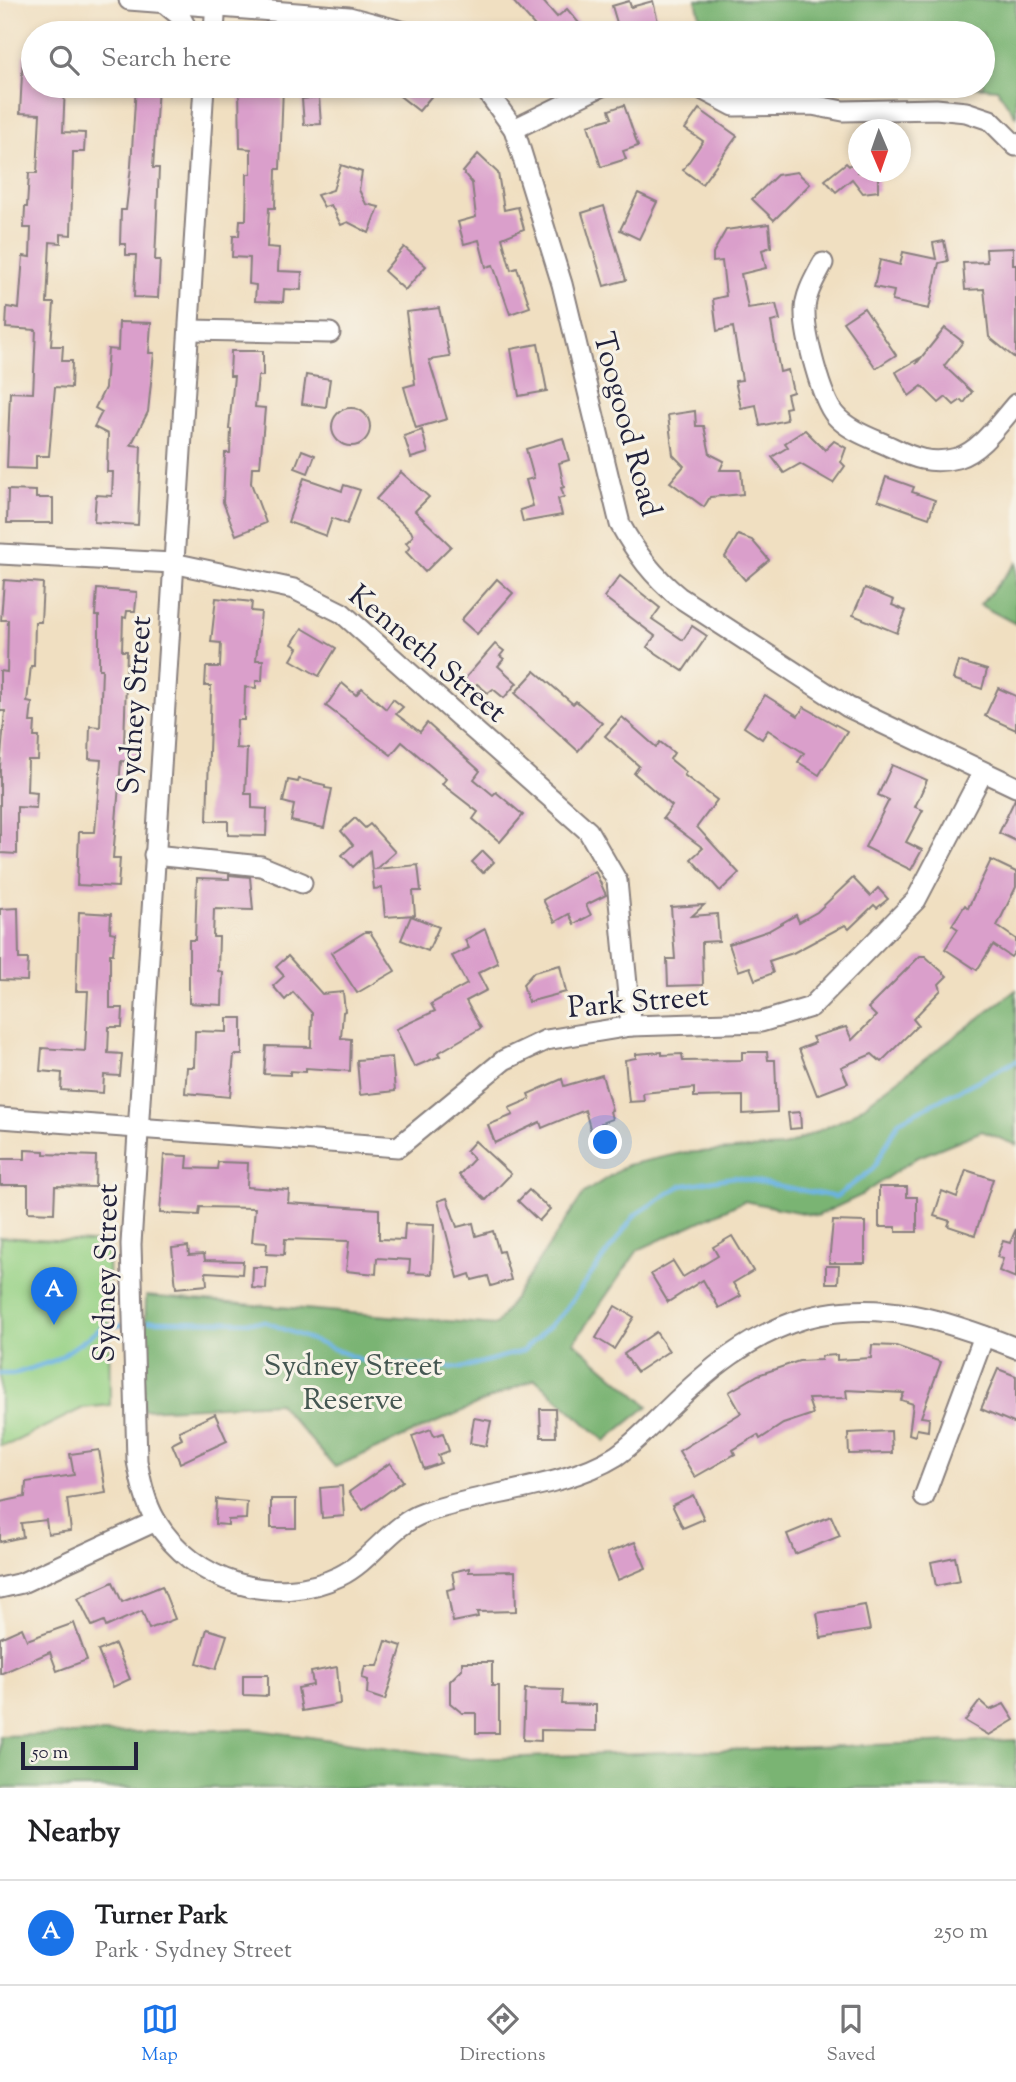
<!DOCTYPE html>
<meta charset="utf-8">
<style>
body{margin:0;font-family:"Sorts Mill Goudy",serif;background:#f2f2f2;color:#202124}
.compass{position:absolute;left:848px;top:119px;width:63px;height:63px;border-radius:50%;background:#fff;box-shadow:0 4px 10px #0003;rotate:178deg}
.scale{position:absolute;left:21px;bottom:18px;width:117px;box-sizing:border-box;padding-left:7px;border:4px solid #22223b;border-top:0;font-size:19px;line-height:24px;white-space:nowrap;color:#22223b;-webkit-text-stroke:5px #f7f3e8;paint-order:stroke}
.you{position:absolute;left:606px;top:1143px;width:24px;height:24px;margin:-18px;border:5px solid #fff;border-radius:50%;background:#1a73e8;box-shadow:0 0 0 10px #1a73e833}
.badge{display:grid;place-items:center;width:46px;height:46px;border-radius:50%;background:#1a73e8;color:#fff;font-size:23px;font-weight:700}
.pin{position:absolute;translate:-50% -58px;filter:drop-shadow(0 2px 4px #0008)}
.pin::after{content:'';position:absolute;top:37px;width:24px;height:21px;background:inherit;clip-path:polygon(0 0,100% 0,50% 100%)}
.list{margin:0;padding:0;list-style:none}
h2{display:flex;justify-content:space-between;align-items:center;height:91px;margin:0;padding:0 28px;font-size:30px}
h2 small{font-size:23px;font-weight:400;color:#757577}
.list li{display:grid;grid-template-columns:46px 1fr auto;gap:21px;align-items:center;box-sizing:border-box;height:105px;padding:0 28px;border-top:2px solid #e0e0e0}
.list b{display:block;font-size:26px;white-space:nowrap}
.list p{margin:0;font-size:23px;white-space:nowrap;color:#757577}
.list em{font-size:23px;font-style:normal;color:#757577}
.icon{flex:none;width:38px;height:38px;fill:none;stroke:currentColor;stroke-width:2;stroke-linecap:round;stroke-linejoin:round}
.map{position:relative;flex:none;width:1016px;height:1788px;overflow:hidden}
.search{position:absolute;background:#fff;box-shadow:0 4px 10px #0003;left:21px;right:21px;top:21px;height:77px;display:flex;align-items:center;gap:18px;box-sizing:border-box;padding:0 24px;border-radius:38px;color:#757577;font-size:26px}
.sheet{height:196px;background:#fff}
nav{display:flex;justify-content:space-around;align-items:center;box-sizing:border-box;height:98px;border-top:2px solid #e0e0e0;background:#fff;font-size:19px;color:#757577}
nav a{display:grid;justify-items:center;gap:4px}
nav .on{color:#1a73e8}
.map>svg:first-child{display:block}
.green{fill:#98d286;stroke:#5d7a60;stroke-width:2}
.forest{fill:#7ab473;stroke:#4e6b57;stroke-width:2}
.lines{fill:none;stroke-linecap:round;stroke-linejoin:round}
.stream{stroke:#6bb3e2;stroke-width:4.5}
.building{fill:#da9fcb}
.minor-casing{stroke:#89807e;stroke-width:23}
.minor{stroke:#fff;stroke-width:19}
.labels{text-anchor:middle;stroke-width:6;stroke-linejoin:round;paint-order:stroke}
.street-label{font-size:30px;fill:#22223b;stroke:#f7f3e8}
.park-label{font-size:30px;fill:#455752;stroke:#f7f3e8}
</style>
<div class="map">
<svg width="1016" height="1788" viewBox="0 0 1016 1788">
<rect width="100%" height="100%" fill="#f7f3e8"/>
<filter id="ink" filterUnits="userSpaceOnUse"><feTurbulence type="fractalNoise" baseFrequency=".0143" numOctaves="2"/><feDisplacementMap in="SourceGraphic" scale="14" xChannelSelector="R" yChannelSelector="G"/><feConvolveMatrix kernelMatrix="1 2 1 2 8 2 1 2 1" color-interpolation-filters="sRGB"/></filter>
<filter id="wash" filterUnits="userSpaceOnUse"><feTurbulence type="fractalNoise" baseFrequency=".00686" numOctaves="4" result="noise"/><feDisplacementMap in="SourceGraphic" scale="28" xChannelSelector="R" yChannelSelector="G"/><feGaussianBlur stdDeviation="1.57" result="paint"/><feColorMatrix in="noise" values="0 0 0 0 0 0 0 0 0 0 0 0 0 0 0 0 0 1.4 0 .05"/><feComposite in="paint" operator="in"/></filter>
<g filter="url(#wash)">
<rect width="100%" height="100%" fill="#f0dfc1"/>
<path class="green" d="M0,1237L108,1243L110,1405L83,1408L10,1444L0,1445Z"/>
<g class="forest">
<path d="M696,0H1016V117L997,89L959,86H983V33H704Z"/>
<path d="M1016,563V624L980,605Z"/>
<path d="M1016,990V1145L982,1131L916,1158L860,1196L817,1216L744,1201L638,1250L574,1342L648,1406L605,1441L535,1379L335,1467L278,1403L143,1410L146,1296L496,1325L584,1193L627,1165L682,1153L783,1147L849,1117Z"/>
<path d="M251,1729L470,1759L1016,1740V1788H0V1736Z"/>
</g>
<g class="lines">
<g class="stream">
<path d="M149,1321L266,1322L369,1363L462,1368L523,1351L562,1314L635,1215L680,1186L734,1177L836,1197L873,1169L899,1121L1016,1061"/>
<path d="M0,1374H14L56,1360L101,1328L123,1325"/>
</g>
</g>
<g id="blocks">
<g class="building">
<path d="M512,0H542L557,17L567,9L579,23L574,26L580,33H541Z"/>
<path d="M629,1L631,7L653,1L659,26L620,33L612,6Z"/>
<path d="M23,55L33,56V86H65L63,132L85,133L84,152H73L71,235L61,234V243L50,242L47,303H54L51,346H63L62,361H72L71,388L55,387L49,456H36V469L7,468L10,392L33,393L36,330L6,328L7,307L19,309L23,256L30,257L31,228H24L25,207H27L29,173H37L40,114L20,113Z"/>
<path d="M136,86H158L153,168H159L155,260H160L158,298L134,297L136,255H126V244H120L121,210H126L131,166Z"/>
<path d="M239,86H283L280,169H276L275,208H269L267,247L279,248L278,271L302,272L301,290L284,289L283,302L255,301L256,285L249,284L250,258L232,257L233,236H239L240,220H246L247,174H251V149L240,148Z"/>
<path d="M387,86H440L419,111Z"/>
<path d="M319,97L321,124L304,125L302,99Z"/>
<path d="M624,105L638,146L623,151L626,159L601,167L588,125L612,118L609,110Z"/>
<path d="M699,109L737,136L702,184L683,170L703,141L685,129Z"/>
<path d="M478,154L498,173L504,210L518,207L524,229L502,238L511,270L517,268L530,307L510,314L493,265L486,267L479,240L464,244L458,222L476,217L472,183L463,172Z"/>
<path d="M858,158V172H878V191L863,193L852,179L836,192L825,180L846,163L849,166Z"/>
<path d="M341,165L362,172L359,190L366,204L379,207L369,233L348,222L341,225L331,205L324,207L317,195L333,190Z"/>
<path d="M797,172L810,184L774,220L752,199L777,175Z"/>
<path d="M638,193L657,202L639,239L620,230Z"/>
<path d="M604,206L626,280L604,286L582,213Z"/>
<path d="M769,224L771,247L762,250L766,268L741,274L748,308L776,304L780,320L771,322L780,372L788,370L793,392L787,394L790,407L785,408L787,420L760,426L756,405L741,408L735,381L742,380L733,327L717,331L713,299L726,296L722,261L713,262V253L726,230Z"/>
<path d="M944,241L948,261L939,263L929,309L892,301L894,291L874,287L880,260L900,265L903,252L936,259L933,243Z"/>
<path d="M404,247L426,266L405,290L384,271Z"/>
<path d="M1013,248V265H1016V359L989,337L984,289L965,290L963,263L987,262L986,249Z"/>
<path d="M439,308L450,357L429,360L447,419L416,428L404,387L415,384L406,312Z"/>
<path d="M864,308L896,355L876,368L843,322Z"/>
<path d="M119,322L151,323L149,353H154L148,412L131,445L141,446L138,525L94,522L96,495L112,496L113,472H107L108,434L94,427L102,412L95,408L105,388L108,349L118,350Z"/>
<path d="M945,328L963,342L944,366L972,392L964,403L961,400L954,405L946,397L939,403L922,386L909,396L896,372L918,359L916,364Z"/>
<path d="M538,344L547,391L519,396L511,349Z"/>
<path d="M231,351H263V376H258L255,407L265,408L260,467H252L251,483L266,523L236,535L223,502L225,453H230L231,429H229L234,376H230Z"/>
<path d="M306,375L330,379L326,407L302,404Z"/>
<circle cx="351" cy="427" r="19"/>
<path d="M695,411L696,426H704L710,454L724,461L720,470H741L743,494L710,497L704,507L670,482L684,466L673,455L668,415Z"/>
<path d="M422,430L428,453L411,458L404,436Z"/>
<path d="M805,430L825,450L834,441L846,448L841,462L845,466L833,483L800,464L784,473L772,457L788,447L785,443Z"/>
<path d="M563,438L569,460L559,463L564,487L561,488L564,497L558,499L562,515L523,522L520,510L533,506L526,480L534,478L526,449Z"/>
<path d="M302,450L315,455L308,473L295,468Z"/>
<path d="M401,472L429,497L415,511L451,546L425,572L406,552L410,547L406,543L413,536L411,531L376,499Z"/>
<path d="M886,477L914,487L912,492L935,500L929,518L878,500Z"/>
<path d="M304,478L342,491L344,485L360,490L347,524L332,518L326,536L288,522Z"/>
<path d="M8,490L36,491V498H53V523H7Z"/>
<path d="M738,535L752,540L769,560L745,580L725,557Z"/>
<path d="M620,576L660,608L652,619L683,640L692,626L707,636L683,671L647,647L655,636L604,597Z"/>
<path d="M497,579L513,593L477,634L461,620Z"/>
<path d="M4,580L43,583L41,622H35L34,666H31L27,702L32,703L30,722H35L34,737H39L38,760H28L27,791L37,792L36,808L17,807V854L0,853V767L5,711H0V671L7,672L8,620H1Z"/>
<path d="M865,588L894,600L892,605L906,611L897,633L853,615Z"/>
<path d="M97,589L137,592L135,611H127L126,618L123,617L122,651H127L124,744L138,745L137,762L121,761L113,858H120L118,887L77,885L79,832H95L101,760L89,759L90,726L100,727L102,669H99V616H95Z"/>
<path d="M216,598L252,602L251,611L261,612L256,660H263L262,681H256V688L245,687L244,720H237L236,748L247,749L245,794H252V808L267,809L266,836L228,835V821H207L211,686H205L206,667H220L221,643L211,642Z"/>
<path d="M302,628L336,648L319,676L291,660L298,648L292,644Z"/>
<path d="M495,644L504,651L500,656L504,659L498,666L517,683L504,698L493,689L488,693L477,684L471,692L461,683Z"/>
<path d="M958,661L987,670L982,689L953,679Z"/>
<path d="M535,671L573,704L576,701L602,723L578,751L515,693Z"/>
<path d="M342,683L356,695L362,688L386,709L393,699L403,707L396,714L420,732L427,723L480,771L474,779L493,795L496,792L523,815L500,842L473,819L478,812L442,784L446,779L402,742L391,755L326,706Z"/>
<path d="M998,688L1016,696V730L985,716Z"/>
<path d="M765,695L798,716L804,707L847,731L819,775L798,762L804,753L768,730L762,739L744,727Z"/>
<path d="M622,717L656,747L660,742L674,753L670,759L686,772L684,775L717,800L697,827L739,873L720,891L691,859L703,848L663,818L672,806L634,773L639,766L605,736Z"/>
<path d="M892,765L927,780L915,807L923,810L906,842L922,850L911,870L865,847L889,800L878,795Z"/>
<path d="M299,779L325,785V788L332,789L324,828L291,821L294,805L283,802L288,780L298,782Z"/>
<path d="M1015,799H1016V841L999,833Z"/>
<path d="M355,818L365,828L370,824L395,852L376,869L418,865L421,891H413L415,915L385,917L382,888L374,889L370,851L353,867L342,855L353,845L341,831Z"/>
<path d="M483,851L494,862L483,873L472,862Z"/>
<path d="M991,860L1016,872V887L997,926L1016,939V950L1011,957L993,945L977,970L945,949L958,929L952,925L965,905L968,908Z"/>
<path d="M595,871L606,895L586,905L591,915L574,924L569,914L555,922L543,900Z"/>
<path d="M229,875L250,877L253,910L214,909L213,937H219L218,971L223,972L222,1005L189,1003V940H195L197,878L229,879Z"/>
<path d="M853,878L870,896L878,888L888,899L877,908L874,905L849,929L845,925L793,953L769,961L773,973L755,980L750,967L738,971L729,944L768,931L796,915L799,922L817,912Z"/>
<path d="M704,905L692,916L717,914L719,941L702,942L703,985L668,986L667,959H675L671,907Z"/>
<path d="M18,908L19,959H28L27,981L0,980V909Z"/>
<path d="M79,912L111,914L110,932L115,933L113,954H110V1008H123L122,1027H109L108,1053L122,1054L120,1076L104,1075L103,1093L61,1090L62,1073L40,1071L42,1048L85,1051L88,991H76Z"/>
<path d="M411,916L439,927L428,951L401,940Z"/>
<path d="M485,929L498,963L478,973L487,990L466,1001L481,1028L438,1053L440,1056L414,1067L396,1029L435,1011L431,1004L467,984L452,956L469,948L465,940Z"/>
<path d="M365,932H370L395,971L357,993L331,953Z"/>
<path d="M288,956L322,994L343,992L345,1011L343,1012L341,1038L351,1039L350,1071L306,1068V1072L290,1071V1075L264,1074L266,1046L311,1047L312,1013L293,992L285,1000L273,986L284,976L276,967Z"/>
<path d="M920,956H925L947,976L939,984L941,990L913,1019L918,1025L881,1062L872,1054L841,1067L848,1083L817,1095L799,1049L815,1043L812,1037L846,1027L852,1040L876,1016L868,1008Z"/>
<path d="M560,965L566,992L528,1002L523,984L534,972Z"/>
<path d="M227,1018H242V1055H234L230,1097L185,1093L187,1067H194L195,1031L227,1032Z"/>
<path d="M662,1052V1055L682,1054L683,1061L742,1060V1052H767L768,1060H775L777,1112L743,1114V1096L694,1097V1088L643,1093L644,1101L629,1102L625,1060L636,1058V1054Z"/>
<path d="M392,1057L395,1091L360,1095L357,1060Z"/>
<path d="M602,1075L612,1110L610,1111L612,1119L601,1123L608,1142L595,1146L585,1110L542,1128L540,1122L495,1143L488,1125L513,1115L509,1108L530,1099L528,1094L562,1079L564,1086Z"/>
<path d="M800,1112L801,1128L790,1129L788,1113Z"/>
<path d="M475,1141L511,1174L486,1200L459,1175L474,1159L466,1151Z"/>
<path d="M25,1150L44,1151V1154L96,1156L95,1187L55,1186L54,1213L28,1212V1185H0V1159H25Z"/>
<path d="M164,1155L188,1156L187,1168L217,1169L218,1162L248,1163L247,1187L289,1190L288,1203L379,1209V1239L404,1240L405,1224L434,1225L432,1274L409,1273L410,1260L377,1258L376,1274L346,1271L349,1241L285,1239L284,1255L266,1254L267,1243L252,1242L255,1208L200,1207L199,1215L160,1213Z"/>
<path d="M966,1170L993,1179L975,1235L948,1226L950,1221L934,1216L942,1191L957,1197Z"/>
<path d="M879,1187H907V1197H917V1232H896V1227H879Z"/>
<path d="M529,1190L550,1209L539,1221L518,1201Z"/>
<path d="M447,1198L457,1227L473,1223L476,1236L493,1231L499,1252L503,1251L511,1280L491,1286L488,1276L472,1280L470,1274L458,1278L438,1201Z"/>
<path d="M833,1221L865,1222V1263H829Z"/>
<path d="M1016,1229V1278L999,1271L1003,1259L997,1257L1003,1241L1010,1243Z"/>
<path d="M732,1236L753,1271L733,1283L741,1296L719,1308L703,1280L668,1302L651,1274L673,1261L683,1277L718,1256L713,1247Z"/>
<path d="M188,1246L189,1255L204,1254L205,1260L243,1261L242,1274L206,1272L207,1285L176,1288L172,1248Z"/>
<path d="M826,1266H839L838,1283H826Z"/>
<path d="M253,1267H267L266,1289L252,1288Z"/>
<path d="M615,1306L634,1317L614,1349L596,1338Z"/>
<path d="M656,1332L669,1351L637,1372L624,1354Z"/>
<path d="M872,1345L896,1346L941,1362L921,1417L929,1418L928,1431L917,1429L915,1436L909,1434L913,1404L901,1400L904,1393L846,1390L847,1398L808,1399L813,1414L783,1424L760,1439L758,1435L733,1450L735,1454L695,1477L679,1451L741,1413L729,1392L758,1375L799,1361L821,1360L822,1356L837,1355V1360L871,1358Z"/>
<path d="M998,1369L1016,1376V1424L981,1409Z"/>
<path d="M540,1409H555L556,1437H541Z"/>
<path d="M215,1414L227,1441L180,1463L172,1444L182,1439L179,1431Z"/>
<path d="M474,1418L491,1421L486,1446L470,1443Z"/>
<path d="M431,1429L434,1436L443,1433L449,1451L438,1455L441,1463L424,1469L412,1436Z"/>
<path d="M891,1431L892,1453L849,1454L848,1433Z"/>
<path d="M99,1450L106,1493L67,1499L71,1531L48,1534L46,1520L21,1523L23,1537L0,1542V1502L25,1497L26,1482L74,1475L70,1454Z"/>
<path d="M390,1463L403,1481L363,1510L349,1492Z"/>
<path d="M342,1486L344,1516L322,1518L320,1488Z"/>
<path d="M693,1495L704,1519L683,1528L672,1505Z"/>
<path d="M216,1499L247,1502L246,1519L228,1520V1525L215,1524Z"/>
<rect x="271" y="1499" width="25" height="29"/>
<path d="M831,1516L840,1536L795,1554L787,1534Z"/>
<path d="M635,1542L646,1568L618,1580L607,1553Z"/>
<path d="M955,1557L960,1581L936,1586L931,1562Z"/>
<path d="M469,1568V1572L515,1571L516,1611L477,1612L478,1617L453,1622L447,1590L455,1588L452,1572Z"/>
<path d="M113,1582L122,1602L162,1586L175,1619L149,1629L142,1611L106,1627L104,1621L92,1626L78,1598Z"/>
<path d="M865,1605L870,1630L821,1638L817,1613Z"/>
<path d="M74,1623L87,1660L57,1671L50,1652L0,1674V1638L22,1628L27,1640Z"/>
<path d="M207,1629L227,1635L216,1669L197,1663Z"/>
<path d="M386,1641L402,1646L385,1700L367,1694L368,1680L362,1678L365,1666H378Z"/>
<path d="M115,1644L130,1679L113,1687L98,1651Z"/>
<path d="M462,1662H492V1686H499V1733H476V1713H462L450,1703V1681L462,1669Z"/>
<path d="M337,1667L340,1704L302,1711L298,1688L313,1685L311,1672Z"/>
<path d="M243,1675H268V1696L243,1695Z"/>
<path d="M525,1689L563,1690L562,1704L596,1705V1731L541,1730V1741L523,1740Z"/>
<path d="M980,1701L990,1710L1004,1704L1014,1720L989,1735L965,1721Z"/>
</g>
</g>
</g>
<g filter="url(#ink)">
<use href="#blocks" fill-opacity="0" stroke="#89807e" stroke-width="2"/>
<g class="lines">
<defs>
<g id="minor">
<path d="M129,0L349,17L409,33"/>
<path d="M163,2L180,16L189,33"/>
<path d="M214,33L216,0"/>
<path d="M204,86L131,1244L137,1461C141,1482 145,1502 156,1521C193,1582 275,1608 340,1576C371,1561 392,1524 424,1513C483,1492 565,1488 616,1456C635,1443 650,1426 667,1410C708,1370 749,1335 806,1318C880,1298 948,1321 1016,1348"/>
<path d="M483,86L514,129L562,284L620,524C636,553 653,576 679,597L848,707L1016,787"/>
<path d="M696,86L734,106L812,105L843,111L936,109L966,112L990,120L1016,146"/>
<path d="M514,129L602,86"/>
<path d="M823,263C815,278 804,296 805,313C805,336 821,398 835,415C849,431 872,438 891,447C913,458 932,465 957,458C981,451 1000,422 1016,404"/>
<path d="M191,330L330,333"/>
<path d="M0,554L173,563L294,589L342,613L588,831L617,881L631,1026"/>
<path d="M154,855L261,866L302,883"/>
<path d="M0,1118L398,1147L504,1060L546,1040L631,1026L761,1022L811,1007L916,900L983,772"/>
<path d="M924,1497L984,1336"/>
<path d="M0,1588L22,1583L156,1521"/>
</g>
</defs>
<use href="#minor" class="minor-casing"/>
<use href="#minor" class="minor"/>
</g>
</g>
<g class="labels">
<g class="street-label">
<text transform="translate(628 424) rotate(75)" y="10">Toogood Road</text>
<text transform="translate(428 653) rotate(40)" y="10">Kenneth Street</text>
<text transform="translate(134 705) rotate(-86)" y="10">Sydney Street</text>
<text transform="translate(638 1001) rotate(-5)" y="10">Park Street</text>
<text transform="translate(105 1273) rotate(-89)" y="10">Sydney Street</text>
</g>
<g class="park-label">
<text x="353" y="1375">Sydney Street<tspan x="353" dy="34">Reserve</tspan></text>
</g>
</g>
</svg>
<svg class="compass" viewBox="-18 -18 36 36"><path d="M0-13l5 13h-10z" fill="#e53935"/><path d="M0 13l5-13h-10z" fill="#757577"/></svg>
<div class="scale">50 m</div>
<div class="you"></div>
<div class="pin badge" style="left:54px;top:1325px">A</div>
<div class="search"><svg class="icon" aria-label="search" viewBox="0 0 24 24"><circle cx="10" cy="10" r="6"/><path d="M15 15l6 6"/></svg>Search here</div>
</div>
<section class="sheet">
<h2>Nearby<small></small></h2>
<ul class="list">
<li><span class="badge">A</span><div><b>Turner Park</b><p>Park · Sydney Street</p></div><em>250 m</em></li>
</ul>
</section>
<nav>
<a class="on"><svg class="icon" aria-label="map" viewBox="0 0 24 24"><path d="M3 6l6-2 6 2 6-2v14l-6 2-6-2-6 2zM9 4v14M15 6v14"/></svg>Map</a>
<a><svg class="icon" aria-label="directions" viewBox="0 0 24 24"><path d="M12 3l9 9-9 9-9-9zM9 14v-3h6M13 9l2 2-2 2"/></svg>Directions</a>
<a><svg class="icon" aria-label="saved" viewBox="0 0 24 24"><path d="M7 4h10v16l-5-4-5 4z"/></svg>Saved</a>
</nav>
